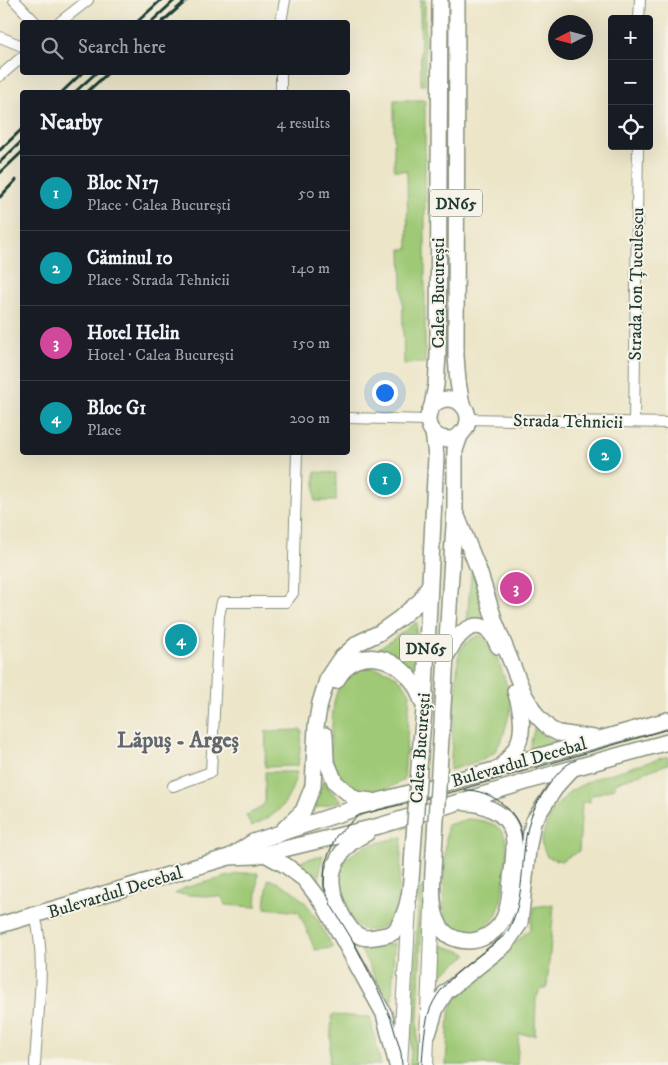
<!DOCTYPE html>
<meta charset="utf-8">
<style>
body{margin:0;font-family:"IM FELL DW Pica",serif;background:#20242c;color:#f1f3f6}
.controls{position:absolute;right:15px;top:15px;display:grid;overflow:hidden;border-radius:5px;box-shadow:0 5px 20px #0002}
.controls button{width:45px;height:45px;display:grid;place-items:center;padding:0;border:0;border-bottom:1px solid #363941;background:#171b24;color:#f1f3f6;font:25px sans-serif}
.compass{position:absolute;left:548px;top:15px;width:45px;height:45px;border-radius:50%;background:#171b24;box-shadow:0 5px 20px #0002;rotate:264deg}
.you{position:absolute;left:384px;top:392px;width:18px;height:18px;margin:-12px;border:4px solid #fff;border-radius:50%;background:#1a73e8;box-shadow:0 0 0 8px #1a73e833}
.badge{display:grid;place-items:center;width:32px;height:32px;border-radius:50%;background:#8c9099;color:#fff;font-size:16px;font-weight:700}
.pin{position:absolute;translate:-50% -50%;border:2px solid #fff;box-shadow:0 1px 5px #0006}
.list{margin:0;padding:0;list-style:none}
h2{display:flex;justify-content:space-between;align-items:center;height:65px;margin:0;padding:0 20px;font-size:21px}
h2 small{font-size:16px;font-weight:400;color:#9ea1a6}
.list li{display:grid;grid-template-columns:32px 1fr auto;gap:15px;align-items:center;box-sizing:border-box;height:75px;padding:0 20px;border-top:1px solid #363941}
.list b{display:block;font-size:19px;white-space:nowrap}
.list p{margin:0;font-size:16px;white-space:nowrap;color:#9ea1a6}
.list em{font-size:16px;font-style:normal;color:#9ea1a6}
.icon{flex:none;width:28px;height:28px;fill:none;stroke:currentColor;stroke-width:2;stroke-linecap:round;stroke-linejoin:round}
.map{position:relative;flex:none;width:668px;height:1065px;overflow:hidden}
.search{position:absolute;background:#171b24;box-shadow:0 5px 20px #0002;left:20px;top:20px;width:330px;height:55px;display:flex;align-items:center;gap:12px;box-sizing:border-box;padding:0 18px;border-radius:5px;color:#9ea1a6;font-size:19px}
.panel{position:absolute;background:#171b24;box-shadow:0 5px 20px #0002;left:20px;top:90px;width:330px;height:365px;border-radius:5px}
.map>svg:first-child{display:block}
.green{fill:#9fc976;stroke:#5f8355}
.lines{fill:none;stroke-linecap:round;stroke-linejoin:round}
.minor-casing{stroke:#86917e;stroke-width:12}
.secondary-casing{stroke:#86917e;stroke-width:16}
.primary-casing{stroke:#86917e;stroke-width:18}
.minor{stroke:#fff;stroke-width:10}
.secondary{stroke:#fff;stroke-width:14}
.primary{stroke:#fff;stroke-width:15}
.tram{stroke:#1f3d34;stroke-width:1}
.rail{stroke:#1f3d34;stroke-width:3}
.primary-bridge-casing{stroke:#86917e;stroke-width:18;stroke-linecap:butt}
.primary-bridge{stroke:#fff;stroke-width:15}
.labels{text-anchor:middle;stroke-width:4;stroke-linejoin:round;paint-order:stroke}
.shield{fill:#f7f3e8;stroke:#60746a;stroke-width:1}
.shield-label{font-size:16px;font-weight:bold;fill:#1f3d34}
.street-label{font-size:18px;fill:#1f3d34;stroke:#f7f3e8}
.district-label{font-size:22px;font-weight:bold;fill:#61676d;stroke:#f7f3e8}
</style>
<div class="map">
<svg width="668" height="1065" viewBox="0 0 668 1065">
<rect width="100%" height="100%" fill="#f7f3e8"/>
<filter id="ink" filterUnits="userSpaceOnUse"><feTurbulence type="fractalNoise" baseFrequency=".02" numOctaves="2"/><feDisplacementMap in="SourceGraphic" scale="10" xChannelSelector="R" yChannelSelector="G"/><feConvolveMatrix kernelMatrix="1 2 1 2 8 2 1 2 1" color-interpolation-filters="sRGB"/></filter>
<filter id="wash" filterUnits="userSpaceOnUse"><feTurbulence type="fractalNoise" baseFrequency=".0096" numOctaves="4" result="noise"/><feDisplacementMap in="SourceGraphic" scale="20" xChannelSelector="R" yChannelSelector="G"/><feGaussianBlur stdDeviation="1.12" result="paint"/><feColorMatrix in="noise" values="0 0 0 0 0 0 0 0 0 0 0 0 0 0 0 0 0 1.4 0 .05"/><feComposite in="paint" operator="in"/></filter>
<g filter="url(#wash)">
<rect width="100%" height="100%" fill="#ece5c8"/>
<g class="green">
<path d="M420,0H425V85H421Z"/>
<path d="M394,100H425V363L404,364L401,249H408L407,171L394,170Z"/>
<path d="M315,472L336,473V501H315Z"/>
<path d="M472,565L487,619H467Z"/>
<path d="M417,622L413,669L388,653L375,652Z"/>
<path d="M481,635L493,646L510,694L511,708L503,737L494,753L479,761L450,770L458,657C464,643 466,640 481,635Z"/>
<path d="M365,666C389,670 396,672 410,693L404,780C398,783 391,788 383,790C358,797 337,785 331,760C329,749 331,736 332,725C333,711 333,696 341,684C347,674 355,671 365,666Z"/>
<path d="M535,726L555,743L529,750Z"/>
<path d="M302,730L298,766L265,767L266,731Z"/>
<path d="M668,756V764L615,783V788L590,796V802H582L579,851L561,861L547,857L541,842L545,828L552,811L570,791L596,778Z"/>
<path d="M265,772H297C289,803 281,814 251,826L246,815L257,810L265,803Z"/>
<path d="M323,779L330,790L342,801L315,808Z"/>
<path d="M468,819C514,822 509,844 504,881C502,893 501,911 492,921C481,935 455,937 446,920C440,911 446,840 447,825Z"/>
<path d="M402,837C400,860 402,906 387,923C384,927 378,929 373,930C351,935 341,899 338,882C337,876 341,867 343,860L365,846Z"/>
<path d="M323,855L320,869L319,883L290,864Z"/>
<path d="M241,873H258L256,907L225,905L222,897L175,894L184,888Z"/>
<path d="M268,879C306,891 315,916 333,948L315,950L299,912L265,908Z"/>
<path d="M419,888H423L416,1065H410Z"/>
<path d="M554,904L547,988L540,990L536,999L535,1035L519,1034L517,1065H446L449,1015L454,1000L530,929L534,907Z"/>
<path d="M394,943L392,1000L387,1001L360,948H377Z"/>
<path d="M441,945L466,953L467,955L441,975Z"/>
<path d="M332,1015L370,1017L381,1065H329Z"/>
</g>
</g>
<g filter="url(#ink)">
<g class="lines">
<defs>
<g id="minor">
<path d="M14,0L35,22"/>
<path d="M639,19L640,0"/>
<path d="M60,22L88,0"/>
<path d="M281,22L285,0"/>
<path d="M0,37L22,46"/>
<path d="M281,72V92"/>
<path d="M0,76L22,57"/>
<path d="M348,418L428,420"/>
<path d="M467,419L668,423"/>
<path d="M634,422L638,146"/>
<path d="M173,786L211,772L219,616L222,602H286L293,593L297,452"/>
<path d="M35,1065C37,1018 47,961 35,915"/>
</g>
<g id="secondary">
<path d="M400,1065L409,905"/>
<path d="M426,1065L432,906"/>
</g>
<g id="primary">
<path d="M457,0L456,356L458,382L462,405"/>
<circle cx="448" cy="419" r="20"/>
<path d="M432,406L436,385L438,355L440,0"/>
<path d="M457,516L479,571L495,622L524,694L537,716L550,729L558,733L594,738"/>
<path d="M448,653C460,628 484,611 498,646"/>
<path d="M336,681C341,673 348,663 357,660C387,650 414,674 422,701"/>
<path d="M325,735L326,760L335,782L355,799L372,801"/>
<path d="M420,754L424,710L436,456L433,432"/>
<path d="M440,755L455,509V450L461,433"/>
<path d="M500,768C505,762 511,756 515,749C526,733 521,708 515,691"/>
<path d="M283,830L303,811L313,786L316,726L320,703L328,677L340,659L358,643L379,633L400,618L421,600L428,587"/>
<path d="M367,833C355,839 346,845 339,857C335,864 331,875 332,883C333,898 346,932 362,937C367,939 376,937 381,936C387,935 394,934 397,928C412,905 411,877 413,851"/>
<path d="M434,852C433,884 423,940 469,941C481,941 494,933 501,923C509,911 510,893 511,879C514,852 522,823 491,809C483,805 475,803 466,803"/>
<path d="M263,853L285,865L304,879L324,905L384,1014L397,1065"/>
<path d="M231,856L253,842L375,802L498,769L529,759L668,720"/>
<path d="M0,925L229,857L255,856L379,826L559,772L668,742"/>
<path d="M428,1034L436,1008L446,992L505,945L520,923L528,850L533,822L558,784L572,769"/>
</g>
</defs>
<use href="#minor" class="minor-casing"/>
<use href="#secondary" class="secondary-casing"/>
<use href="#primary" class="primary-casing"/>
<use href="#minor" class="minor"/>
<use href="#secondary" class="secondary"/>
<use href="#primary" class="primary"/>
<g class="tram">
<path d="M464,790C491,789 522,812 522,840"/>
<path d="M402,1065L401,1053L391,1019L382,998L353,941L331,905L324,886L325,863L336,836L359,815L456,791L668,729"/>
<path d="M422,1065C423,1048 424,1031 428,1015C439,978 479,958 506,934C527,901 519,859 529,823C533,808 542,794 551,782C558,773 565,764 576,760"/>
</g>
<g class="rail">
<path d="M137,22L161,0"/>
<path d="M151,22L175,0"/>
<path d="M162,22L187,0"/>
<path d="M62,92L83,72"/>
<path d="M75,92L97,72"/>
<path d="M87,92L109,72"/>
<path d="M0,150L22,129"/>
<path d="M0,162L22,141"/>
<path d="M0,173L22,152"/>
<path d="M0,197L16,180"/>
</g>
<defs>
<g id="primary-bridge">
<path d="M413,851L420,754"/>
<path d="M434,852L440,755"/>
</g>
</defs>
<use href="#primary-bridge" class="primary-bridge-casing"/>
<use href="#primary-bridge" class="primary-bridge"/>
</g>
</g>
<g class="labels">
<g class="shield">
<rect x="430" y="189.5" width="52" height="27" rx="4"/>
<rect x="400" y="634.5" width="52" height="27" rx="4"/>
</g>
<g class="shield-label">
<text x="456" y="209">DN65</text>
<text x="426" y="654">DN65</text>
</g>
<g class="street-label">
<text transform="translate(636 284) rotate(-89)" y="6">Strada Ion Țuculescu</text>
<text transform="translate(438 293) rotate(-90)" y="6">Calea București</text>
<text transform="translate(568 421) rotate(1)" y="6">Strada Tehnicii</text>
<text transform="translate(420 748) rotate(-86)" y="6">Calea București</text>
<text transform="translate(519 762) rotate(-16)" y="6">Bulevardul Decebal</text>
<text transform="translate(115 892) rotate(-17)" y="6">Bulevardul Decebal</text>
</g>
<g class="district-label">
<text x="178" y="747">Lăpuș - Argeș</text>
</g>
</g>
</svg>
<div class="controls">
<button>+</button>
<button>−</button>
<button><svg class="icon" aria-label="locate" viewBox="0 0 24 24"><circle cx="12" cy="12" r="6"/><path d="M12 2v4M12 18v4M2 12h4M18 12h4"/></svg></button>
</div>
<svg class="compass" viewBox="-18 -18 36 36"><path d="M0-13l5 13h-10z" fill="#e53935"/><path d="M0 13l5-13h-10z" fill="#9ea1a6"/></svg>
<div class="you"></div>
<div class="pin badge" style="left:385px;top:479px;background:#0f9aa8">1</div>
<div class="pin badge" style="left:605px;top:455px;background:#0f9aa8">2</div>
<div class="pin badge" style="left:516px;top:588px;background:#d1479c">3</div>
<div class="pin badge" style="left:181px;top:640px;background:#0f9aa8">4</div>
<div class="search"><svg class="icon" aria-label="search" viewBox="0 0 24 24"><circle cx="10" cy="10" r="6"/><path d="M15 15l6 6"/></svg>Search here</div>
<section class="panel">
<h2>Nearby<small>4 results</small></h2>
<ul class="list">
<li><span class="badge" style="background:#0f9aa8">1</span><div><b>Bloc N17</b><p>Place · Calea București</p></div><em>50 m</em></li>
<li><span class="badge" style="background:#0f9aa8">2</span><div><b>Căminul 10</b><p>Place · Strada Tehnicii</p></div><em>140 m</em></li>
<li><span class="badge" style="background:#d1479c">3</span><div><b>Hotel Helin</b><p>Hotel · Calea București</p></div><em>150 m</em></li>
<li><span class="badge" style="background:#0f9aa8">4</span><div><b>Bloc G1</b><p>Place</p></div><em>200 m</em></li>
</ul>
</section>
</div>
